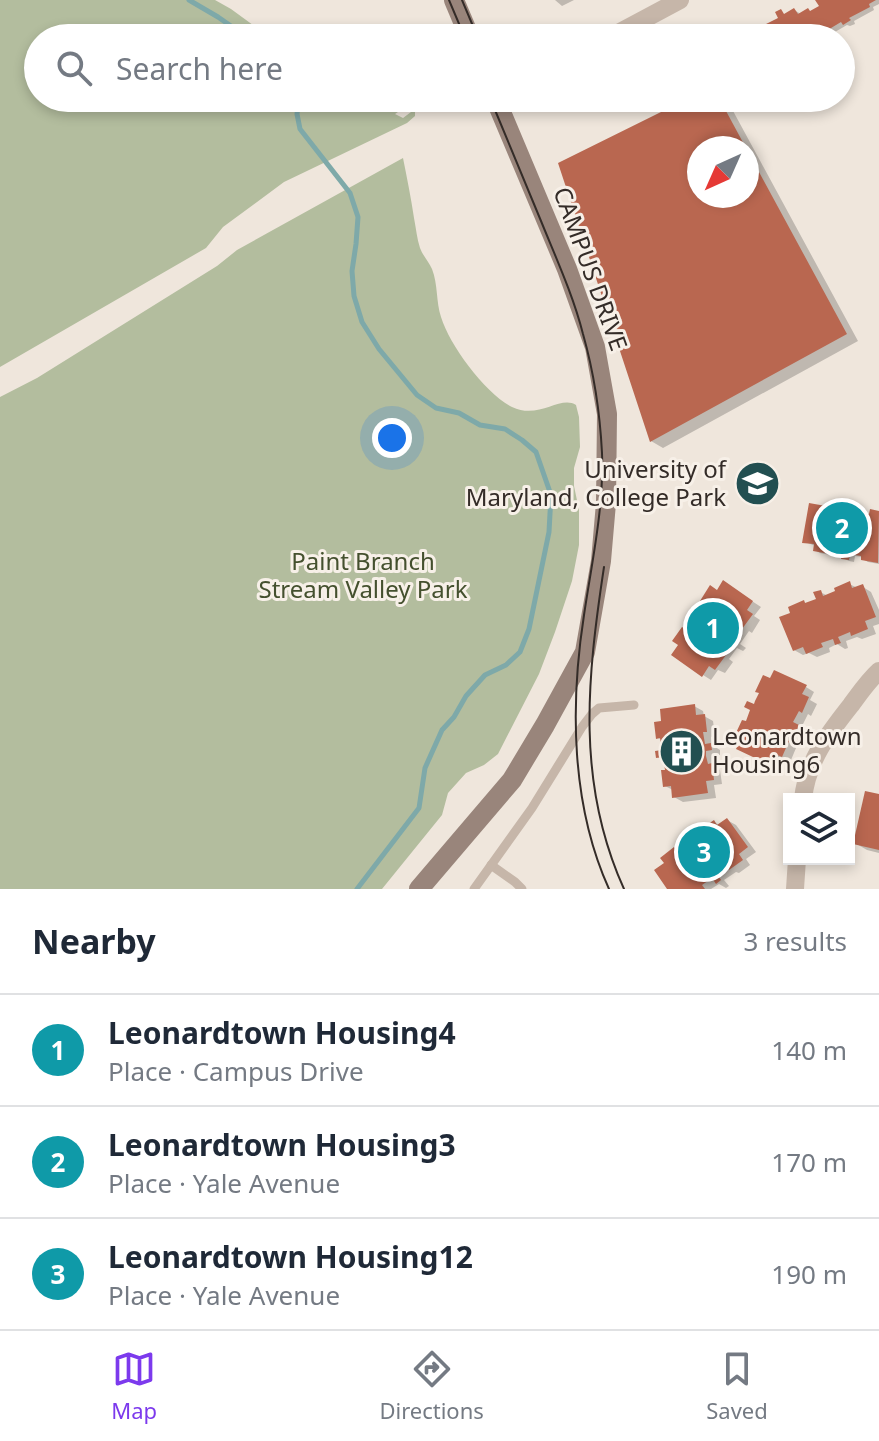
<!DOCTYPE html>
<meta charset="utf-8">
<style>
body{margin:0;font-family:"Noto Sans",sans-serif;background:#f6f6f7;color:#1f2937}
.controls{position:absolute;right:24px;bottom:24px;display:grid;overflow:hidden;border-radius:0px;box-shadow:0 4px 12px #0003}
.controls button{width:72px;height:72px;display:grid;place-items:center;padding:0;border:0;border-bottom:2px solid #e0e1e3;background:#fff;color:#1f2937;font:40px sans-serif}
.compass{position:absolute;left:687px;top:136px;width:72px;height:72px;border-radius:50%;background:#fff;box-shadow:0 4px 12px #0003;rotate:225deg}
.you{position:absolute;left:392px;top:438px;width:28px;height:28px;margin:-20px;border:6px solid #fff;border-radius:50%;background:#1a73e8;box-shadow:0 0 0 12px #1a73e833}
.badge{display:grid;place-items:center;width:52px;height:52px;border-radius:50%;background:#7c3aed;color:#fff;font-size:26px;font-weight:700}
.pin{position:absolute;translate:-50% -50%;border:4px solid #fff;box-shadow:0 2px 8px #0006}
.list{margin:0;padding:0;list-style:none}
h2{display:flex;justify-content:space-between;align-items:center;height:104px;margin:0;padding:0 32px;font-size:34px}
h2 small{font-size:26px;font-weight:400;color:#747a83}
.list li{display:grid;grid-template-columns:52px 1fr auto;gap:24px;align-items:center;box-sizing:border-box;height:112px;padding:0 32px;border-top:2px solid #e0e1e3}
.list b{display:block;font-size:30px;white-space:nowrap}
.list p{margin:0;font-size:26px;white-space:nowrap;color:#747a83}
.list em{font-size:26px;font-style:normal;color:#747a83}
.icon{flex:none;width:44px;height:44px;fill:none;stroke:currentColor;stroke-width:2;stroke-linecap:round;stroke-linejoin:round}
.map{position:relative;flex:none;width:879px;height:889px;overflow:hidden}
.search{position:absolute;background:#fff;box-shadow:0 4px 12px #0003;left:24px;right:24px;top:24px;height:88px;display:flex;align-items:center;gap:20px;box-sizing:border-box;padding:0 28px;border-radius:44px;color:#747a83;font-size:30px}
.sheet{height:440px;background:#fff}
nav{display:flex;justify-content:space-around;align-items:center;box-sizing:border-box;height:112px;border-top:2px solid #e0e1e3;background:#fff;font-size:22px;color:#747a83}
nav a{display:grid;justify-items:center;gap:4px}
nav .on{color:#7c3aed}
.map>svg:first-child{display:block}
.green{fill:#b3bd9e}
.shadow{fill:#0003;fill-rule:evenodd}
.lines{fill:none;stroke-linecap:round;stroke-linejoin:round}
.stream{stroke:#7ea9a9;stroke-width:5}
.building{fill:#b96750}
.service{stroke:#c6b6a9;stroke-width:9}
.minor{stroke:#c6b6a9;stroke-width:18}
.secondary{stroke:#99857b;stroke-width:20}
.tram{stroke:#342c28;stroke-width:2}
.labels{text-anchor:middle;stroke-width:6;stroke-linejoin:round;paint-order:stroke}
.street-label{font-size:24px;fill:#342c28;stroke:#f7f0e8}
.poi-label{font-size:24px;fill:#342c28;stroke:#f7f0e8;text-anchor:end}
.park-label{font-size:24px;fill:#44502e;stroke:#f7f0e8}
</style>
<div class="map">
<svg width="879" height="889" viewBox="0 0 879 889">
<rect width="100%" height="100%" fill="#efe6dc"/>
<g class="green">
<path d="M0,0H215L231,9L271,38H38V98H383L404,108L395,114L403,118L415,109V116L407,123L284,182L223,227L206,248L0,367Z"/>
<path d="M403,158C407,178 411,198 414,218C416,228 417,239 420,248C423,256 429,262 432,269C438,284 436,302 441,317C450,346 485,393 512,407C539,420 560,395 576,405L579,417L580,447L574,468V486L579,510V545L572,581L555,632L539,674L498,754L484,765L466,773L448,793L442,815L382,889H0V397L37,378L217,266L237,250Z"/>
</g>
<g class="shadow">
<path d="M555,0H574L562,6Z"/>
<path d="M820,0H879V4L873,7L874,10L854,21L855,24L850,26L847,25L828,36L824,34L817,38H762L794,10L801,14L811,12L822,6Z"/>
<path d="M656,98H726L858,341L663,448L651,441L664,113ZM699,148H747V196H699Z"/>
<path d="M858,506L863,509L862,514L871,516L872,512L879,513V564L868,562L863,559V557L855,556L854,562L849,561L843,558L844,553L835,552V556L820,553L815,550L816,546L805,542Z"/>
<path d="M849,584L858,588L863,587L871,592L879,610V624L873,626L876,634L862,639L857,637L846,641L848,648L845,649L837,644L829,648L830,652L817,657L809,653L803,655L794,650L793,614L804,602L807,604L818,600L820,592L828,596Z"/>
<path d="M732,588L761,607L754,616L760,620L752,633L749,631L740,644L746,648L743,651L737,648L729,659L733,662L725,673L718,670L711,680L703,675L686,631L698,615L718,592Z"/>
<path d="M806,687L814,692L810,700L817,704L811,716L808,714L801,728L807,732L805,735L799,732L793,746L796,748L791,760L784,757L780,768L747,753V724L755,706Z"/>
<path d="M694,706L703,711L704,716L713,721L715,736L711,737L712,745L720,750V755H714L715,767L720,770L722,784L714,785L716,798L683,802L674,797L673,790L665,786L667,771L666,761L658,757L664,752L663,740L658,738Z"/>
<path d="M879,796V853L867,850L855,843Z"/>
<path d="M727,820L736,825L756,852L746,859L750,865L739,873L736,872L724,880L729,886L726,888L719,884L711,889H670L678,852L689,844L688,836L695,840L714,822L719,825Z"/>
</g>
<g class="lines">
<g class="stream">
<path d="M189,0L218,17L248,38"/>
<path d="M299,98L297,114L300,129L350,193L358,217L356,244L352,271L354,296L362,322L379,349L417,395L436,408L459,413L480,425L505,429L522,440L536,452L551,495L549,532L529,629L520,652L506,665L485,675L466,696L454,717L442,730L425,768L419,808L357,889"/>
</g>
</g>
<g class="building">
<path d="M815,0H876L869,4L870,7L849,18L851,20L843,25L841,22L821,34L820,31L807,38H760L759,35L769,29L766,24L778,18L775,12L781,9L784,14L794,8L798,14L808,8L810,11L819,6Z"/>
<path d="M654,98H719L746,148H699V196H747V150L847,334L650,442L558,163L661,112Z"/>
<path d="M809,503L848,510L849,503L859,504L857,512L869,514L870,509L879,511L878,563L861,560V556L850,554L849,560L841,559L842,552L830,550V554L813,551L814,544L802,543Z"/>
<path d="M723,580L753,601L747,610L753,614L742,629L740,627L733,638L738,641L734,648L728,644L722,653L726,655L715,670L709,666L702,677L671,655L678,645L672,641L682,627L685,629L692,619L687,615L691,608L697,612L703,603L700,601L710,585L717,590Z"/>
<path d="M850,581L852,588L863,584L876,617L865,621L868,629L851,636L850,632L838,637L841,643L835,645L833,639L821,643L823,647L806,654L803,647L793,651L779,617L790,613L788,607L804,600L805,603L816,599L813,592L821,590L823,596L835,591L834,588Z"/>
<path d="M774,670L807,685L802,694L809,697L802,713L799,711L793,722L799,725L796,732L790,729L785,739L789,741L782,757L775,754L770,765L736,749L741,738L735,735L742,720L746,721L750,710L744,707L747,701L754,704L755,701L759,693L755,692L763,675L770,678Z"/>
<path d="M695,704L696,715L705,714L707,732H703L705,744L711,743L712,750L706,751V756L708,764L712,763L714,780L706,781L708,793L672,798L671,786L663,787L661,770H665L663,757L656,758L655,751L662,750L660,738L656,739L654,722L661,721L660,709Z"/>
<path d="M865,791L879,794V850L853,844Z"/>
<path d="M727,818L748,847L739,854L743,860L729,870L727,867L717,874L721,880L716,884L712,878L702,885L705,889H667L654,870L664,863L660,858L674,847L676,850L686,843L682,837L688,833L692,839L702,832L701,829L714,820L717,825Z"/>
</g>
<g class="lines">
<g class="service">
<path d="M491,865L515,882L522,889"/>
<path d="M474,889L532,808L582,727L592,714L599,708L634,705"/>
</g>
<g class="minor">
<path d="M609,38L680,0"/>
<path d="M803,799C807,761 828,734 851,705C860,693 868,681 879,671"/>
<path d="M795,889L797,859"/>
</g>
<g class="secondary">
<path d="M454,0L470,38"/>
<path d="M419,889L512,780L545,725L585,652L601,561L606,503L607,414L595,347L567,269L495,98"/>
</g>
<g class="tram">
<path d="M449,0L465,38"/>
<path d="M462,0L478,38"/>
<path d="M490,98C507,139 524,180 541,221C556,258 573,295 583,334C594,373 600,413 602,453C604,508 592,561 584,615C570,705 571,805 609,889"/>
<path d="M604,567C587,679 576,783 624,889"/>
</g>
</g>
<defs>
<symbol id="university-disc" viewBox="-11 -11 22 22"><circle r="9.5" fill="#224f51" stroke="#f7f0e8"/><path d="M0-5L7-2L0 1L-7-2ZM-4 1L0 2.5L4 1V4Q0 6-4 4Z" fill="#fff"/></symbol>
<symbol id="building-disc" viewBox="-11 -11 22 22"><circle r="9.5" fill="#224f51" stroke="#f7f0e8"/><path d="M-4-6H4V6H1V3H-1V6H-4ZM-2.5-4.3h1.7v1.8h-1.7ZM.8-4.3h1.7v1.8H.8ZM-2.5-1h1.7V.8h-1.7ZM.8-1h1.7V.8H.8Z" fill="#fff"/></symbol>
</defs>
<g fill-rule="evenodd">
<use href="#university-disc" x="732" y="458" width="51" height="51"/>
<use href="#building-disc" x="656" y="726" width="51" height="51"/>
</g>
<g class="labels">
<g class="street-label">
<text transform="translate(590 269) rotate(70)" y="8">CAMPUS DRIVE</text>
</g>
<g class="poi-label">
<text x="726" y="478">University of<tspan x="726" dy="28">Maryland, College Park</tspan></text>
<text x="712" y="745" text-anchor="start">Leonardtown<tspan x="712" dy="28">Housing6</tspan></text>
</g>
<g class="park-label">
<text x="363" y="570">Paint Branch<tspan x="363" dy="28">Stream Valley Park</tspan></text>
</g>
</g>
</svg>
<div class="controls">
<button><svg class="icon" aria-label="layers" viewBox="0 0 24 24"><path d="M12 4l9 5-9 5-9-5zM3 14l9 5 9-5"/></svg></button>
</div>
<svg class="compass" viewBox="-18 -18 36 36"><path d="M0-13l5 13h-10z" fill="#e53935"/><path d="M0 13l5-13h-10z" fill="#747a83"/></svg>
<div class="you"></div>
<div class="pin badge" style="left:713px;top:628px;background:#0f9aa8">1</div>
<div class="pin badge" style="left:842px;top:528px;background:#0f9aa8">2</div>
<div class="pin badge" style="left:704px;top:852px;background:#0f9aa8">3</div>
<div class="search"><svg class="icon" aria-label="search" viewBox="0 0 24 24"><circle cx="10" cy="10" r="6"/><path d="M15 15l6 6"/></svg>Search here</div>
</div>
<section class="sheet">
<h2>Nearby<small>3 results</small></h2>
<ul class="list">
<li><span class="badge" style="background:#0f9aa8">1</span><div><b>Leonardtown Housing4</b><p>Place · Campus Drive</p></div><em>140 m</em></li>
<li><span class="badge" style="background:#0f9aa8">2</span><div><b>Leonardtown Housing3</b><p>Place · Yale Avenue</p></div><em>170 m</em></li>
<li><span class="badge" style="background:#0f9aa8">3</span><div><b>Leonardtown Housing12</b><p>Place · Yale Avenue</p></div><em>190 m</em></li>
</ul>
</section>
<nav>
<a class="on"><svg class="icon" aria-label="map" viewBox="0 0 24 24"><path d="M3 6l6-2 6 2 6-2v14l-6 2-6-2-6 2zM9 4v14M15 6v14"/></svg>Map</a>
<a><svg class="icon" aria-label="directions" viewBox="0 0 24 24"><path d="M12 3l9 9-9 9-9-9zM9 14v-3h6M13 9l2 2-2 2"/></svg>Directions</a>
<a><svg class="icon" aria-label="saved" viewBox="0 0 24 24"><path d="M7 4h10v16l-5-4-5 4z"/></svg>Saved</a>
</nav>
